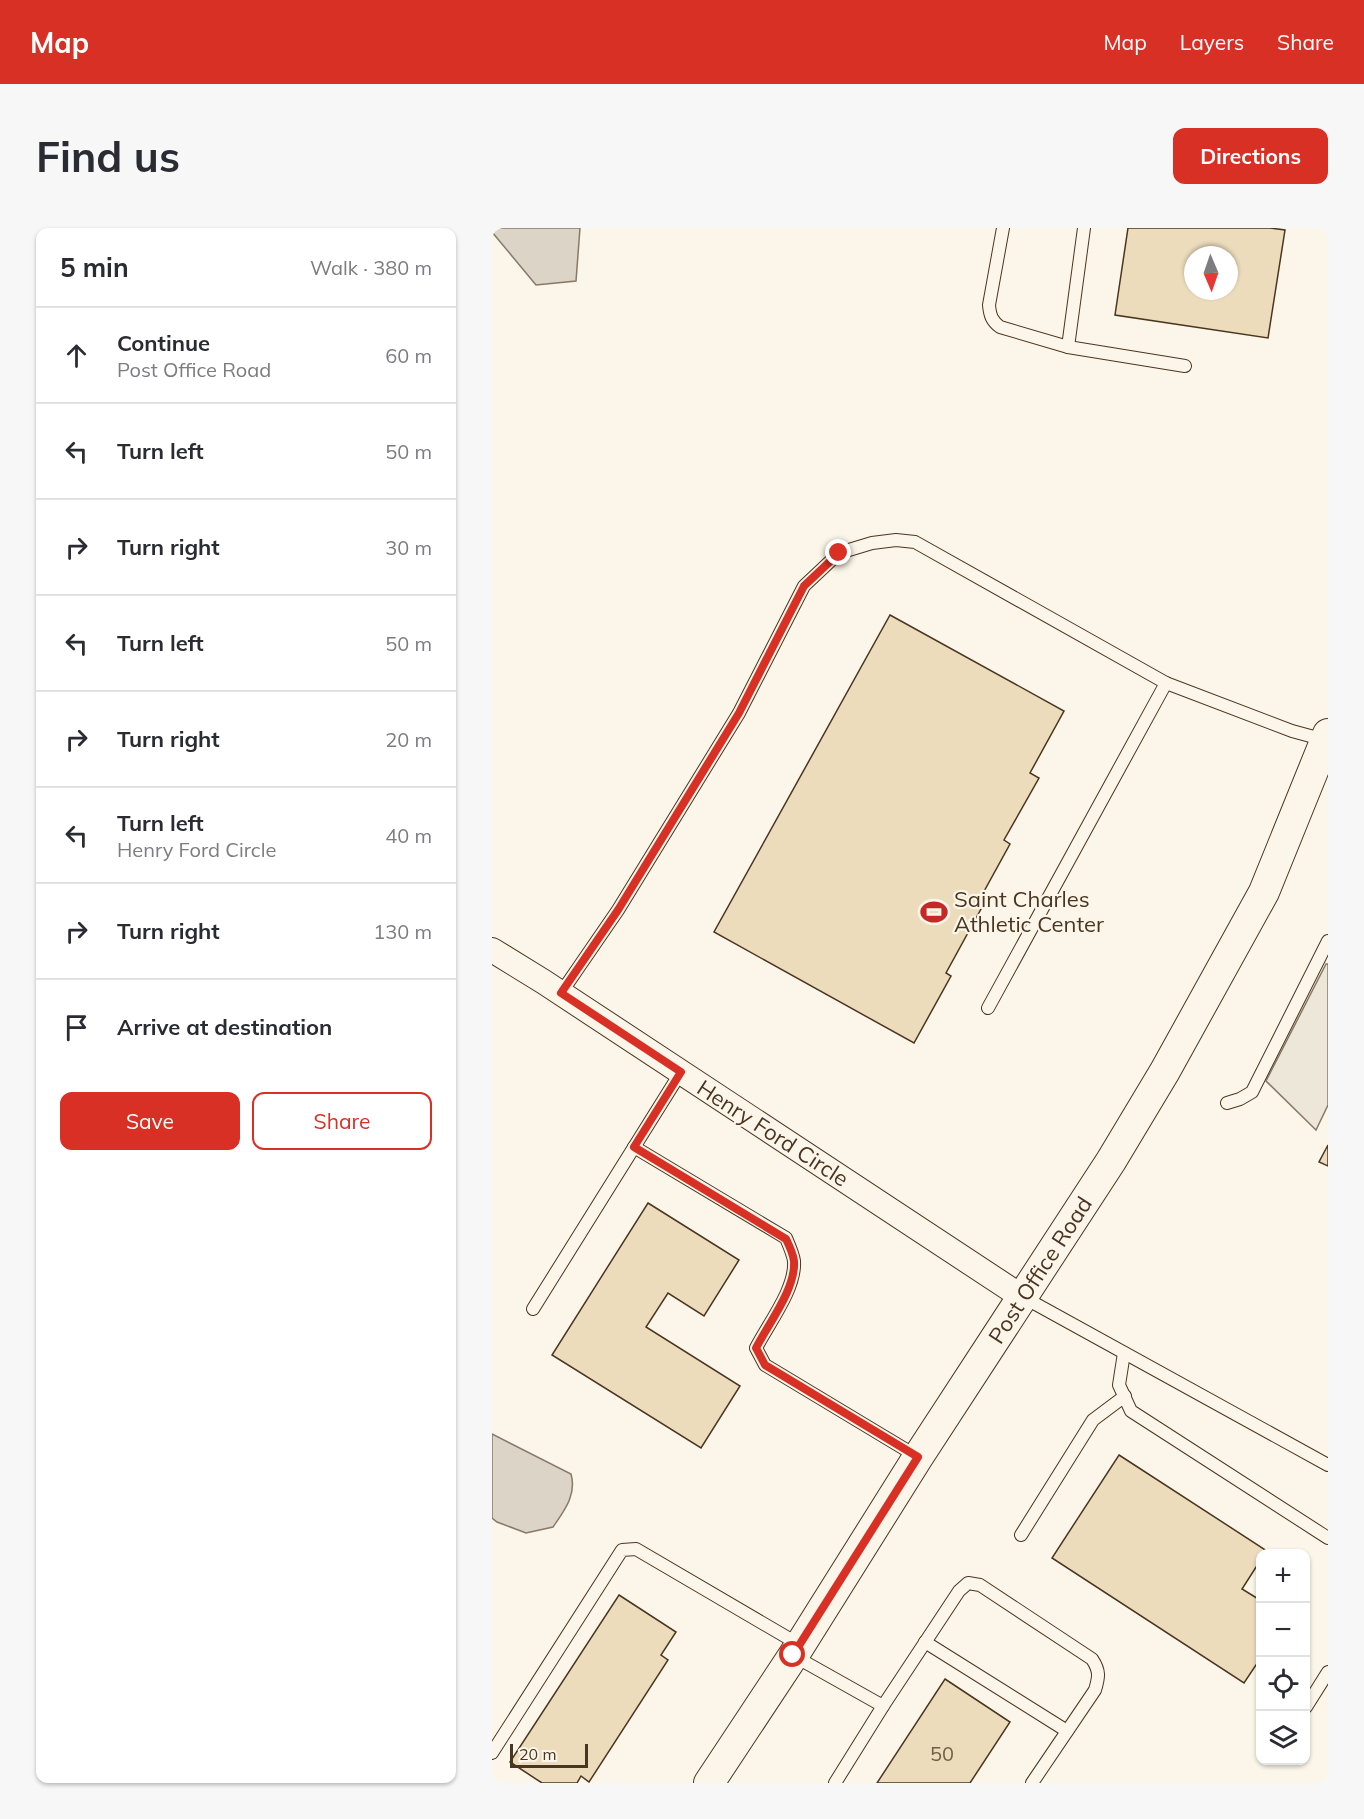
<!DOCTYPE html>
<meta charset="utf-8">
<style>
body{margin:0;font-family:Mulish,sans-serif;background:#f7f7f7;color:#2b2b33}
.controls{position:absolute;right:18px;bottom:18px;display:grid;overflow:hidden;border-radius:12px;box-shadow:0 2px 4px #0004}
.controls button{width:54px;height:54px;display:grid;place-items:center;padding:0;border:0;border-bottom:2px solid #e1e1e2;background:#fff;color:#2b2b33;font:30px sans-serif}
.compass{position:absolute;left:692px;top:18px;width:54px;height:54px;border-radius:50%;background:#fff;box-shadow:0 2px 4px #0004;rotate:178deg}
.scale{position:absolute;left:18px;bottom:15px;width:78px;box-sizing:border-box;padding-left:6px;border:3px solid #4a3520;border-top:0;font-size:16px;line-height:21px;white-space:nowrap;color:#4a3520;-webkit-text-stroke:4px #fbf6e9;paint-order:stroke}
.stop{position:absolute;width:18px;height:18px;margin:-14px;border:4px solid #d93025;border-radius:50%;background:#fff}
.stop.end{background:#d93025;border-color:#fff;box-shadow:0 2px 6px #0008}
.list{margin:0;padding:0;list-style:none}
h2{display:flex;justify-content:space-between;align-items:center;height:78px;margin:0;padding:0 24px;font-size:26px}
h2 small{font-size:20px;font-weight:400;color:#7c7c81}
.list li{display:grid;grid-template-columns:39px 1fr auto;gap:18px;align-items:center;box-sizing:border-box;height:96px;padding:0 24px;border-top:2px solid #e1e1e2}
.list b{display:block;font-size:22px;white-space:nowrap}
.list p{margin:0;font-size:20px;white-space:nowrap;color:#7c7c81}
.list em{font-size:20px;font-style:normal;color:#7c7c81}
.actions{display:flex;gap:12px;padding:18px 24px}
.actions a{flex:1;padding:14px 0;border:2px solid #d93025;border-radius:12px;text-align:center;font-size:21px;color:#d93025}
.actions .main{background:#d93025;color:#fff}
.icon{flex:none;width:33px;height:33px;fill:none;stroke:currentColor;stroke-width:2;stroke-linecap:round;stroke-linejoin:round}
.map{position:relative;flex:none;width:836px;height:1555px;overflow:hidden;border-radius:12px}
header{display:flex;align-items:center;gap:36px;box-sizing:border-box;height:84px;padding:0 30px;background:#d93025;color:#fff}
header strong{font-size:28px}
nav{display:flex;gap:33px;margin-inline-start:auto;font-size:21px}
.intro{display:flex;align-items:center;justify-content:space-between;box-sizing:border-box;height:144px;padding:0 36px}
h1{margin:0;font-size:42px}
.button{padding:15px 27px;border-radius:12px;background:#d93025;color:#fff;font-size:21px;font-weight:700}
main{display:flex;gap:36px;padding:0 36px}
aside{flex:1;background:#fff;border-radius:12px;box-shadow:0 2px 4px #0004}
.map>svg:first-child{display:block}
.parking{fill:#ede7d9;stroke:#887966;stroke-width:1.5}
.water{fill:#dcd4c6;stroke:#887966;stroke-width:1.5}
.building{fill:#ecdcbc;stroke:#4a3520;stroke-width:1.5;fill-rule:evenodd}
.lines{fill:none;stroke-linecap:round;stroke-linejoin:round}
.service-casing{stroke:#4a3520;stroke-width:14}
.minor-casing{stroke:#4a3520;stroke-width:26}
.tertiary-casing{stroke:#4a3520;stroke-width:32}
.service{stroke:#fbf6e9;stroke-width:12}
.minor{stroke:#fbf6e9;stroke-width:24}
.tertiary{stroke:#fbf6e9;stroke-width:30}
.route{stroke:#d93025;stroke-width:8}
.labels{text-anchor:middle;stroke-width:4.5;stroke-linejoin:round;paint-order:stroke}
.number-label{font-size:20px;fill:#725f47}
.poi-label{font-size:22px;fill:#4a3520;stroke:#fbf6e9;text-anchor:start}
.street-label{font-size:22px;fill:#4a3520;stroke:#fbf6e9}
</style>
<header>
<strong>Map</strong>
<nav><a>Map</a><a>Layers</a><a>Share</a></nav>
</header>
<div class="intro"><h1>Find us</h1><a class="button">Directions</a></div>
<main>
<aside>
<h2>5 min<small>Walk · 380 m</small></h2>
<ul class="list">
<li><svg class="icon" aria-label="ahead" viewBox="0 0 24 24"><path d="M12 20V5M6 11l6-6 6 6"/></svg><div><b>Continue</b><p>Post Office Road</p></div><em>60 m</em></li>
<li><svg class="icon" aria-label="left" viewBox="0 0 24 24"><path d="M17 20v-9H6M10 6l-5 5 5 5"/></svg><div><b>Turn left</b></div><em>50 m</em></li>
<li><svg class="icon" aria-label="right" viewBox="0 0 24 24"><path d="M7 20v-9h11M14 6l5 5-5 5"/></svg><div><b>Turn right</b></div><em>30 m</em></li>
<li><svg class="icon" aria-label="left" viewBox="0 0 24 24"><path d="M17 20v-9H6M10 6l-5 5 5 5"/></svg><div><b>Turn left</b></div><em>50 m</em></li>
<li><svg class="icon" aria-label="right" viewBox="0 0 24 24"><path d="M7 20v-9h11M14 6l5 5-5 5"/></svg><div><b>Turn right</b></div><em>20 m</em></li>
<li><svg class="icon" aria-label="left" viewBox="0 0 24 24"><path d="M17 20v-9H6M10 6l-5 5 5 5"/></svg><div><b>Turn left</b><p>Henry Ford Circle</p></div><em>40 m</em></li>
<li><svg class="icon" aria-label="right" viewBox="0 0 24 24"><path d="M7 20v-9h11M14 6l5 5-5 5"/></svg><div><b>Turn right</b></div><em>130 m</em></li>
<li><svg class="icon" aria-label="arrive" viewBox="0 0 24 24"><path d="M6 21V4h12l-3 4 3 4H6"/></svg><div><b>Arrive at destination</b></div></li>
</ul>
<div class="actions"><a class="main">Save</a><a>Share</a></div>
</aside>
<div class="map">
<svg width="836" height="1555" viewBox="0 0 836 1555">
<rect width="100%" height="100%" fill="#fbf6e9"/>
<path class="parking" d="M834,736H836V877L824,902L774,853Z"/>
<g class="water">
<path d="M0,0H88L84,53L44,57L0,4Z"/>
<path d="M0,1206L79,1246C85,1267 72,1283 61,1299L34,1305L5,1294L0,1290Z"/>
</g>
<g class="building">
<path d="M636,0H778L793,2L776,110L623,87ZM701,27H737V63H701Z"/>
<path d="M398,387L572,483L538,545L547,550L512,612L518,616L484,678L489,681L454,745L459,748L422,815L222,704Z"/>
<path d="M836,917V938L827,934Z"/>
<path d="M156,975L247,1032L212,1088L176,1065L154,1099L248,1158L209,1220L60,1127Z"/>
<path d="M627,1227L775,1323L774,1326H768V1333L750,1361L768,1372V1431L752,1455L560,1330Z"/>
<path d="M127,1367L184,1404L169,1427L176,1432L97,1554L89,1548L85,1555H50L18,1534Z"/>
<path d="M453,1451L518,1494L478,1555H385Z"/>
</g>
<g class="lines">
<defs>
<g id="service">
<path d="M511,0L497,77C498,88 500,93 508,99L576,119"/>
<path d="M592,0L576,119L693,138"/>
<path d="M69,765L126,682L247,485L312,358L347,325L380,315L404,312L423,314L674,455L800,503L833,512"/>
<path d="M496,780L674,455"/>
<path d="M735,875L748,871L760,864L836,713"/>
<path d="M142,919L294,1010C297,1017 301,1026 302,1033C304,1061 276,1096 264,1120L273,1137L426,1229"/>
<path d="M531,1069L836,1237"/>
<path d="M41,1081L189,844"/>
<path d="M632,1125L627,1157L639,1183L836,1310"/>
<path d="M529,1307L601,1192L633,1168"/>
<path d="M433,1414L575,1503"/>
<path d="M302,1428L391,1478L467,1363L476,1355L488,1357L600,1431C608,1443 607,1449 603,1462L540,1555"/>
<path d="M814,1479L836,1444"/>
<path d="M0,1525L130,1322L144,1321L308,1417"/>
<path d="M343,1555L391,1478"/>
</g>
<path id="minor" d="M0,722L52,754L530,1069"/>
<path id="tertiary" d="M217,1555L305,1422L426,1229L619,933L673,843L772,664L836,506"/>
</defs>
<use href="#service" class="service-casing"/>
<use href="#minor" class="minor-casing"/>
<use href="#tertiary" class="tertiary-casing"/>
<use href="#service" class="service"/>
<use href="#minor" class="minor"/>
<use href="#tertiary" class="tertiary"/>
</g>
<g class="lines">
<path class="route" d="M301,1427L426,1229L273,1137L264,1120C276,1096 304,1061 302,1033C301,1026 297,1017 294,1011L142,919L189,844L69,765L126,682L247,485L312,358L347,325"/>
</g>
<defs>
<symbol id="stadium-bare" viewBox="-9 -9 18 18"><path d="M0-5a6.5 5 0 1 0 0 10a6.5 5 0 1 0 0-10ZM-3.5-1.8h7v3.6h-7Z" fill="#c62828" stroke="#fbf6e9" stroke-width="2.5" paint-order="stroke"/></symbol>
</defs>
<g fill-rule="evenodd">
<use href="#stadium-bare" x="423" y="665" width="38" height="38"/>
</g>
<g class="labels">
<g class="number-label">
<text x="450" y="1533">50</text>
</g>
<g class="poi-label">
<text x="462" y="679">Saint Charles<tspan x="462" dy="25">Athletic Center</tspan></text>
</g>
<g class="street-label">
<text transform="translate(281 905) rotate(33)" y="8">Henry Ford Circle</text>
<text transform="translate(548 1042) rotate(-57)" y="8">Post Office Road</text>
</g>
</g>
</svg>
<div class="controls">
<button>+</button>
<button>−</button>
<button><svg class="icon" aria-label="locate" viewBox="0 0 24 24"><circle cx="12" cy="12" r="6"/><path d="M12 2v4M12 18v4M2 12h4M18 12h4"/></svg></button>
<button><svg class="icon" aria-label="layers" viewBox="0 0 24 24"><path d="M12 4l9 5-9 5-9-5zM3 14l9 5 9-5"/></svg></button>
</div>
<svg class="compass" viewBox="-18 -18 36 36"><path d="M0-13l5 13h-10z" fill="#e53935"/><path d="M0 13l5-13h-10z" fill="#7c7c81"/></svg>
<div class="scale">20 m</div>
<div class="stop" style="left:301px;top:1427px"></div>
<div class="stop end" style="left:347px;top:325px"></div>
</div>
</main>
